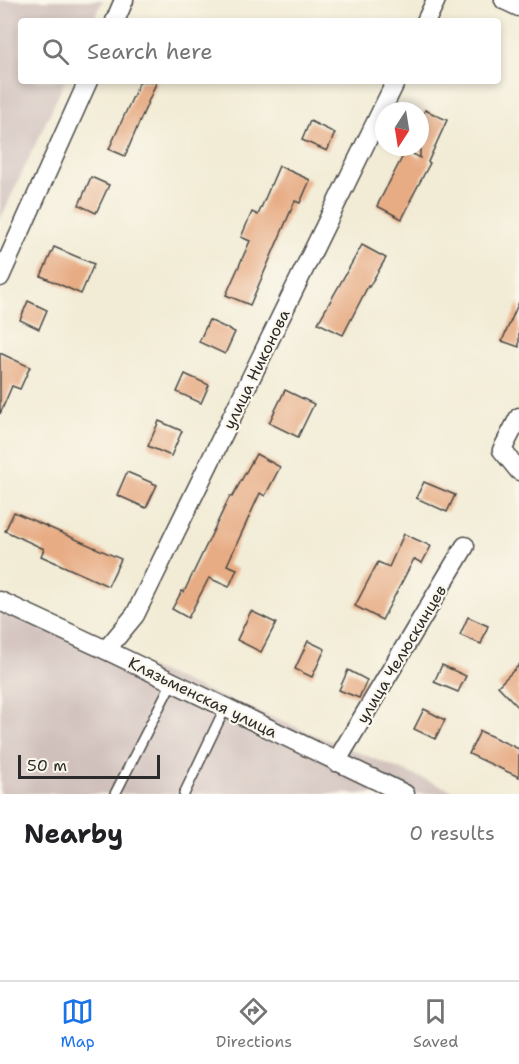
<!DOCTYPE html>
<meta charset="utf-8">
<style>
body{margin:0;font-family:"Shantell Sans",sans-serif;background:#f2f2f2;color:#202124}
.compass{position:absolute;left:375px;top:102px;width:54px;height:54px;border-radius:50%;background:#fff;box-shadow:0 3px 9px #0003;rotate:192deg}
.scale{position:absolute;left:18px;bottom:15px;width:142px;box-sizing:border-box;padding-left:6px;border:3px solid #2b2b2b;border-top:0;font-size:16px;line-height:21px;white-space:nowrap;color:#2b2b2b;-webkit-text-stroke:4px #fbf7ec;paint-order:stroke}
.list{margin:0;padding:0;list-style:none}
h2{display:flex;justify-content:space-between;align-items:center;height:78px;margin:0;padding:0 24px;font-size:26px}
h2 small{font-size:20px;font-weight:400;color:#757577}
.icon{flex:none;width:33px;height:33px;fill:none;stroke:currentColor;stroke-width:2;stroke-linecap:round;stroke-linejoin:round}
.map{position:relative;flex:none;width:519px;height:794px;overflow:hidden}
.search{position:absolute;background:#fff;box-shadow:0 3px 9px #0003;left:18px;right:18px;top:18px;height:66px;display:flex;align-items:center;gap:15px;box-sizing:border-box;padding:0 21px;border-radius:6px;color:#757577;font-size:22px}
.sheet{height:186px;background:#fff}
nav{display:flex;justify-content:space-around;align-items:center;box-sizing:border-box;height:84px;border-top:2px solid #e0e0e0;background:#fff;font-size:16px;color:#757577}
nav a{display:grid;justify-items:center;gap:3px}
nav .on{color:#1a73e8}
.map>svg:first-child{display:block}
.industrial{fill:#d0c0bc}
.building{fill:#e7ac84}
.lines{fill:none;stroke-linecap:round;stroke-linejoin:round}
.service-casing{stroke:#494845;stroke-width:12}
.minor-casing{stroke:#494845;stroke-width:21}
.service{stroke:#fff;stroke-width:9}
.minor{stroke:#fff;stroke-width:18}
.labels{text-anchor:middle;stroke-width:4.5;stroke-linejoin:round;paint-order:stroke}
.street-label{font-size:16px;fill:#2b2b2b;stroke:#fbf7ec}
</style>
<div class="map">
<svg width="519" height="794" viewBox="0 0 519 794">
<rect width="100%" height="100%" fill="#fbf7ec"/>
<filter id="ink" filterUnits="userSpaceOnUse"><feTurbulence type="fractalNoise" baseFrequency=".0167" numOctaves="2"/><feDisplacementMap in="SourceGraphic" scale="12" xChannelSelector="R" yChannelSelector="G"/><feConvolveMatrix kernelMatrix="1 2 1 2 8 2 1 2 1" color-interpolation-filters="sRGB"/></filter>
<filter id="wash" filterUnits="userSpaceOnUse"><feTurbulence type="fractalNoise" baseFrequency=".008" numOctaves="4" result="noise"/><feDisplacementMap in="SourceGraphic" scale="24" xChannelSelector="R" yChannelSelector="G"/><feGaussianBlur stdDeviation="1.35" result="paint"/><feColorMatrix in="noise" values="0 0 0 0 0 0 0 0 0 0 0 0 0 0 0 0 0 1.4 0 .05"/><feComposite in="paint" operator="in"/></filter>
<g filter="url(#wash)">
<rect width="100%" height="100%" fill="#f2ecd6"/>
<g class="industrial">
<path d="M0,0H103L93,21H21V81H65L0,220Z"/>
<path d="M0,602L106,650L461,794H0Z"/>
</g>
<g id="blocks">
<g class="building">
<path d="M140,81H157L125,156L109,149Z"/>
<path d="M425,110L447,120L428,162L430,163L410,201H411L402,219L377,206L406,150L420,158V120Z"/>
<path d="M310,121L335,133L327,151L302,140Z"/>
<path d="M279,166L310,180L300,203L295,201L250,305L226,295L250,241L241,237L252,212L258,215Z"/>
<path d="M91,177L109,185L96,213L79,205Z"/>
<path d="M362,245L386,258L369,287L368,286L343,335L318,323Z"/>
<path d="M54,247L94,264L81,294L41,276Z"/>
<path d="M28,301L47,310L39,329L20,320Z"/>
<path d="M519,302V347L502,341Z"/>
<path d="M209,320L235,332L225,354L199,342Z"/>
<path d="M0,353L30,367L20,389L12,386L0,414Z"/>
<path d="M185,374L209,385L201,403L177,392Z"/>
<path d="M285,390L314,404L298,437L269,423Z"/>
<path d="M159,421L182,431L171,456L148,446Z"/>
<path d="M256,454L280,467L265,496L260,493L227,565L237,569L229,587L209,578L188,618L172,609L182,591L184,592L230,496L232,497Z"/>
<path d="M127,472L157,485L146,508L117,495Z"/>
<path d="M424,482L455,495L447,512L416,498Z"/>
<path d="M14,512L121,559L108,586L41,556L44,549L5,531Z"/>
<path d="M404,534L431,546L422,563L414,559L382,620L355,606L378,562L389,567Z"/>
<path d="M251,611L276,623L261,652L237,640Z"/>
<path d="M468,617L488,626L481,644L460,635Z"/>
<path d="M308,641L325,649L312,677L295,669Z"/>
<path d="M442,665L466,676L458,692L434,682Z"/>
<path d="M519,665V708L498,686Z"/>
<path d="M348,670L367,680L359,698L339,690Z"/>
<path d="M424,709L445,720L435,739L414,729Z"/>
<path d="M480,731L519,749V777L469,754Z"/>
</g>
</g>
</g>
<g filter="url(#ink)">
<use href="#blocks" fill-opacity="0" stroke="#494845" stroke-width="1.5"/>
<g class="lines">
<defs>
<g id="service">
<path d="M115,794L172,682"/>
<path d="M184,794L225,708"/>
</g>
<g id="minor">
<path d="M504,0L519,7"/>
<path d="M115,21L124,0"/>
<path d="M426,21L436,0"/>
<path d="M0,277L88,81"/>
<path d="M519,417L502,450L519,471"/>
<path d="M0,601L106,650L405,794"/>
<path d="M106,650L135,615L396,81"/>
<path d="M336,762L465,546"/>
</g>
</defs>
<use href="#service" class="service-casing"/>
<use href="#minor" class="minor-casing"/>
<use href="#service" class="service"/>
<use href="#minor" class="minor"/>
</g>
</g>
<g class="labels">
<g class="street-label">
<text transform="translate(256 369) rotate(-64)" y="6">улица Никонова</text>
<text transform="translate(401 654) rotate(-59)" y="6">улица Челюскинцев</text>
<text transform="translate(203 697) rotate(26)" y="6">Клязьменская улица</text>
</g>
</g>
</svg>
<svg class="compass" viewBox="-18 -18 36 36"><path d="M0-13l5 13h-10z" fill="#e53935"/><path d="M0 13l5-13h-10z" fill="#757577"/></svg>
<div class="scale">50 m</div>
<div class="search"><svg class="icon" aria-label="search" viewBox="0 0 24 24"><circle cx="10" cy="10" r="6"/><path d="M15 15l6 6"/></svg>Search here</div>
</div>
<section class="sheet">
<h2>Nearby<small>0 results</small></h2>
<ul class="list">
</ul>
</section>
<nav>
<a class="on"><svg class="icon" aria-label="map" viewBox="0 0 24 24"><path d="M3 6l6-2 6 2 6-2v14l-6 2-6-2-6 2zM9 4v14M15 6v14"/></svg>Map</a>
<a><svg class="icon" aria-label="directions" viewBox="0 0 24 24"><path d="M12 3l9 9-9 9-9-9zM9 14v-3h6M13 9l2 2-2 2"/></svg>Directions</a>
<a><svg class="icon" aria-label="saved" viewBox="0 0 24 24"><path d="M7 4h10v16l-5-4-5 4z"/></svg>Saved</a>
</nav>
